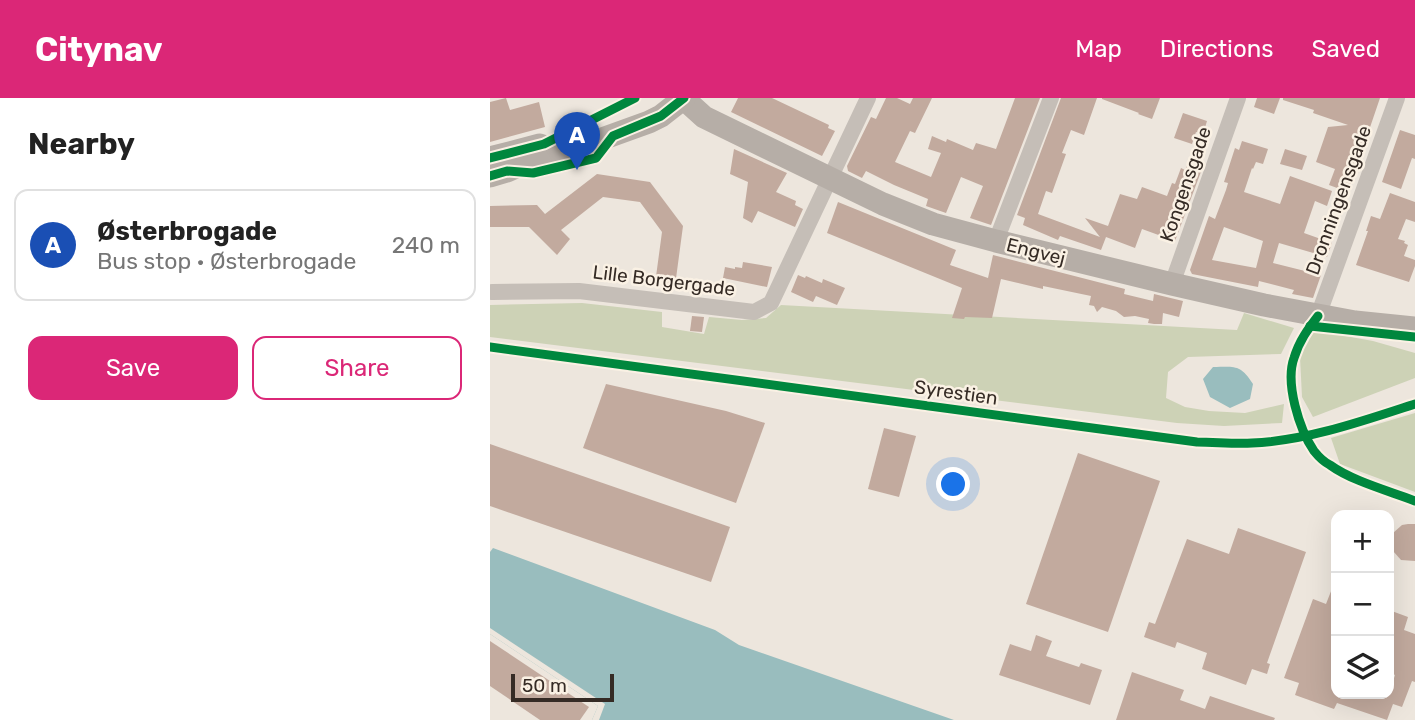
<!DOCTYPE html>
<meta charset="utf-8">
<style>
body{margin:0;font-family:Rubik,sans-serif;background:#f6f6f6;color:#222}
.controls{position:absolute;right:21px;bottom:21px;display:grid;overflow:hidden;border-radius:14px;box-shadow:0 7px 28px #0002}
.controls button{width:63px;height:63px;display:grid;place-items:center;padding:0;border:0;border-bottom:2px solid #e0e0e0;background:#fff;color:#222;font:35px sans-serif}
.scale{position:absolute;left:21px;bottom:18px;width:103px;box-sizing:border-box;padding-left:7px;border:4px solid #352b25;border-top:0;font-size:19px;line-height:24px;white-space:nowrap;color:#352b25;-webkit-text-stroke:5px #faf1e4;paint-order:stroke}
.you{position:absolute;left:464px;top:387px;width:24px;height:24px;margin:-18px;border:5px solid #fff;border-radius:50%;background:#1a73e8;box-shadow:0 0 0 10px #1a73e833}
.badge{display:grid;place-items:center;width:46px;height:46px;border-radius:50%;background:#db2777;color:#fff;font-size:23px;font-weight:700}
.pin{position:absolute;translate:-50% -58px;filter:drop-shadow(0 2px 4px #0008)}
.pin::after{content:'';position:absolute;top:37px;width:24px;height:21px;background:inherit;clip-path:polygon(0 0,100% 0,50% 100%)}
.list{margin:0;padding:0;list-style:none}
h2{display:flex;justify-content:space-between;align-items:center;height:91px;margin:0;padding:0 28px;font-size:30px}
h2 small{font-size:23px;font-weight:400;color:#767676}
.list li{display:grid;grid-template-columns:46px 1fr auto;gap:21px;align-items:center;box-sizing:border-box;height:112px;margin:0 14px 14px;padding:0 14px;border:2px solid #e0e0e0;border-radius:14px}
.list b{display:block;font-size:26px;white-space:nowrap}
.list p{margin:0;font-size:23px;white-space:nowrap;color:#767676}
.list em{font-size:23px;font-style:normal;color:#767676}
.actions{display:flex;gap:14px;padding:21px 28px}
.actions a{flex:1;padding:16px 0;border:2px solid #db2777;border-radius:14px;text-align:center;font-size:24px;color:#db2777}
.actions .main{background:#db2777;color:#fff}
.icon{flex:none;width:38px;height:38px;fill:none;stroke:currentColor;stroke-width:2;stroke-linecap:round;stroke-linejoin:round}
.map{position:relative;flex:none;width:925px;height:622px;overflow:hidden}
header{display:flex;align-items:center;gap:42px;box-sizing:border-box;height:98px;padding:0 35px;background:#db2777;color:#fff}
header strong{font-size:33px}
nav{display:flex;gap:38px;margin-inline-start:auto;font-size:24px}
main{display:flex}
aside{flex:1;background:#fff}
.map>svg:first-child{display:block}
.green{fill:#cdd2b6}
.water{fill:#99bdbe}
.pier{fill:#ede6dd}
.building{fill:#c2aa9e;fill-rule:evenodd}
.lines{fill:none;stroke-linecap:round;stroke-linejoin:round}
.street{stroke:#c5beb7;stroke-width:16}
.secondary{stroke:#b6aea7;stroke-width:23}
.cycleway-casing{stroke:#faf1e4;stroke-width:13}
.cycleway{stroke:#00873e;stroke-width:9}
.labels{text-anchor:middle;stroke-width:5;stroke-linejoin:round;paint-order:stroke}
.street-label{font-size:19px;fill:#352b25;stroke:#faf1e4}
</style>
<header>
<strong>Citynav</strong>
<nav><a>Map</a><a>Directions</a><a>Saved</a></nav>
</header>
<main>
<aside>
<h2>Nearby<small></small></h2>
<ul class="list">
<li><span class="badge" style="background:#1a4fb4">A</span><div><b>Østerbrogade</b><p>Bus stop · Østerbrogade</p></div><em>240 m</em></li>
</ul>
<div class="actions"><a class="main">Save</a><a>Share</a></div>
</aside>
<div class="map">
<svg width="925" height="622" viewBox="0 0 925 622">
<rect width="100%" height="100%" fill="#ede6dd"/>
<g class="green">
<path d="M92,205L172,214V229L214,236L219,219L252,222L276,220L291,207L747,232L754,215L804,230L791,256L698,259L678,274L676,300L695,309L719,313L755,315L794,306L792,325L734,328L687,325L0,239V207Z"/>
<path d="M822,232L883,243L925,255V280L823,319L812,299L810,259Z"/>
<path d="M925,315V394L850,366L841,340Z"/>
</g>
<g class="water">
<path d="M723,269C745,269 750,266 763,286L760,301L740,310L720,299L713,281Z"/>
<path d="M3,450L225,532L249,547L464,622H102L108,608L0,536V454Z"/>
</g>
<g class="pier">
<path d="M0,530L115,606L109,622H102L108,608L0,536Z"/>
<path d="M0,597L38,622H20L0,608Z"/>
</g>
<g class="building">
<path d="M16,0L20,12L49,4L55,29L0,44V4Z"/>
<path d="M248,0H282L339,27L338,30L345,33L332,58L241,14Z"/>
<path d="M396,0H407L420,6L423,0H442L425,35L420,33L405,64L441,79L451,55L438,51L442,38L456,44L457,41L483,52L486,45L506,51L525,0H550L501,127L480,120L493,88L471,79L456,115L436,108L438,101L404,87L376,73L372,80L358,73L357,68L381,19L386,21Z"/>
<path d="M571,0H607L594,37L581,32L572,55L576,56L562,95L556,93L548,116L610,139L595,120L618,128L630,96L647,101L652,89L677,98L682,85L685,86L691,70L695,72L698,66L712,71L685,143L652,131L645,150L616,139L611,152L570,138L568,142L533,127L535,120L527,117Z"/>
<path d="M612,0H670L662,21L648,16L649,15L612,1Z"/>
<path d="M767,0H790L784,16L764,9Z"/>
<path d="M793,0H890L858,94L839,87L845,71L826,64L838,29L858,27L823,15L824,12L793,2Z"/>
<path d="M693,15L717,23L713,36L706,34L702,46L684,40Z"/>
<path d="M910,32L925,37V61L922,60L911,91L892,84Z"/>
<path d="M752,43L778,51L773,66L766,64L763,71L762,70L754,94L790,106L800,78L842,93L837,108L825,103L814,135L842,145L837,159L789,145L783,165L831,177L823,200L802,196L804,192L769,183L768,189L702,176L700,172L719,118L725,121L736,92L738,85L734,84L745,50L749,52ZM734,129L773,143L766,170L722,162Z"/>
<path d="M244,51L297,75L286,94L306,103L305,107L313,111L305,129L268,113L262,125L253,120L258,84L240,76Z"/>
<path d="M795,51L817,58L812,72L790,66Z"/>
<path d="M107,76L160,84L193,128L185,188L165,186L172,134L150,104L113,99L71,132L80,141L67,157L39,129H0V108L47,107L55,116Z"/>
<path d="M900,95L925,104V124L916,121L908,141L915,143L914,145L918,147L914,158L925,162V168L919,184L866,167L878,133H876L881,118L890,121Z"/>
<path d="M348,104L466,152L460,167L498,180L503,157L635,191L634,196L663,203L664,196L693,203L689,219L673,215L672,226H664L658,225L659,221L645,218L634,219L626,213L612,209L607,214L604,208L599,207L601,198L553,188V191L511,181L502,220L475,219L474,221L462,220L472,190L337,135Z"/>
<path d="M253,164L282,169L277,189L233,180L235,169L245,171V169L252,170Z"/>
<path d="M308,177L315,180L316,178L332,185L333,181L355,190L347,207L326,198L323,204L301,194Z"/>
<path d="M202,218L214,219L212,234L200,233Z"/>
<path d="M116,286L236,313L275,325L246,405L93,350Z"/>
<path d="M394,330L426,338L409,399L378,391Z"/>
<path d="M0,346L240,429L221,484L0,408Z"/>
<path d="M588,355L670,383L618,534L536,506Z"/>
<path d="M918,426H925V463L911,462L903,453L901,447L903,435L912,427Z"/>
<path d="M748,430L816,454L777,565L780,566L777,576L762,571L756,587L712,571L717,555L687,544L685,550L654,539L659,524L665,526L697,441L739,456Z"/>
<path d="M845,483H846V596H899L905,577L899,574V512L918,519L914,532L925,536V584L922,583L912,609L903,606L897,622L847,605L844,611L805,597L809,585L794,580L823,501L836,506Z"/>
<path d="M546,537L562,543L556,558L589,569L591,565L612,572L600,607L509,577L520,546L541,553Z"/>
<path d="M0,543L99,609L90,622H50L0,588Z"/>
<path d="M642,574L694,592L690,602L715,611L720,598L785,620L784,622H626Z"/>
</g>
<g class="lines">
<g class="street">
<path d="M506,143L561,0"/>
<path d="M682,186L748,0"/>
<path d="M2,194L89,193L264,214L281,205L378,0"/>
<path d="M828,218L907,0"/>
</g>
<g class="secondary">
<path d="M193,0L214,19L393,106L443,126L506,143L682,186L774,207L865,224L925,230"/>
<path d="M0,60L50,47"/>
<path d="M0,78L17,73L46,60L98,46L159,24L171,18L194,0"/>
</g>
<defs>
<g id="cycleway">
<path d="M0,60L54,46L145,0"/>
<path d="M0,78L17,73L43,75L106,60L123,38L171,18L194,0"/>
<path d="M828,218C818,231 809,243 804,260C795,285 809,331 824,353C828,358 834,364 840,367C862,383 899,393 925,403"/>
<path d="M820,228L925,239"/>
<path d="M0,249L707,344C725,344 744,346 762,345C816,343 873,323 925,306"/>
</g>
</defs>
<use href="#cycleway" class="cycleway-casing"/>
<use href="#cycleway" class="cycleway"/>
</g>
<g class="labels">
<g class="street-label">
<text transform="translate(695 86) rotate(-71)" y="7">Kongensgade</text>
<text transform="translate(848 102) rotate(-70)" y="7">Dronningensgade</text>
<text transform="translate(546 153) rotate(14)" y="7">Engvej</text>
<text transform="translate(174 182) rotate(7)" y="7">Lille Borgergade</text>
<text transform="translate(466 294) rotate(8)" y="7">Syrestien</text>
</g>
</g>
</svg>
<div class="controls">
<button>+</button>
<button>−</button>
<button><svg class="icon" aria-label="layers" viewBox="0 0 24 24"><path d="M12 4l9 5-9 5-9-5zM3 14l9 5 9-5"/></svg></button>
</div>
<div class="scale">50 m</div>
<div class="you"></div>
<div class="pin badge" style="left:87px;top:72px;background:#1a4fb4">A</div>
</div>
</main>
